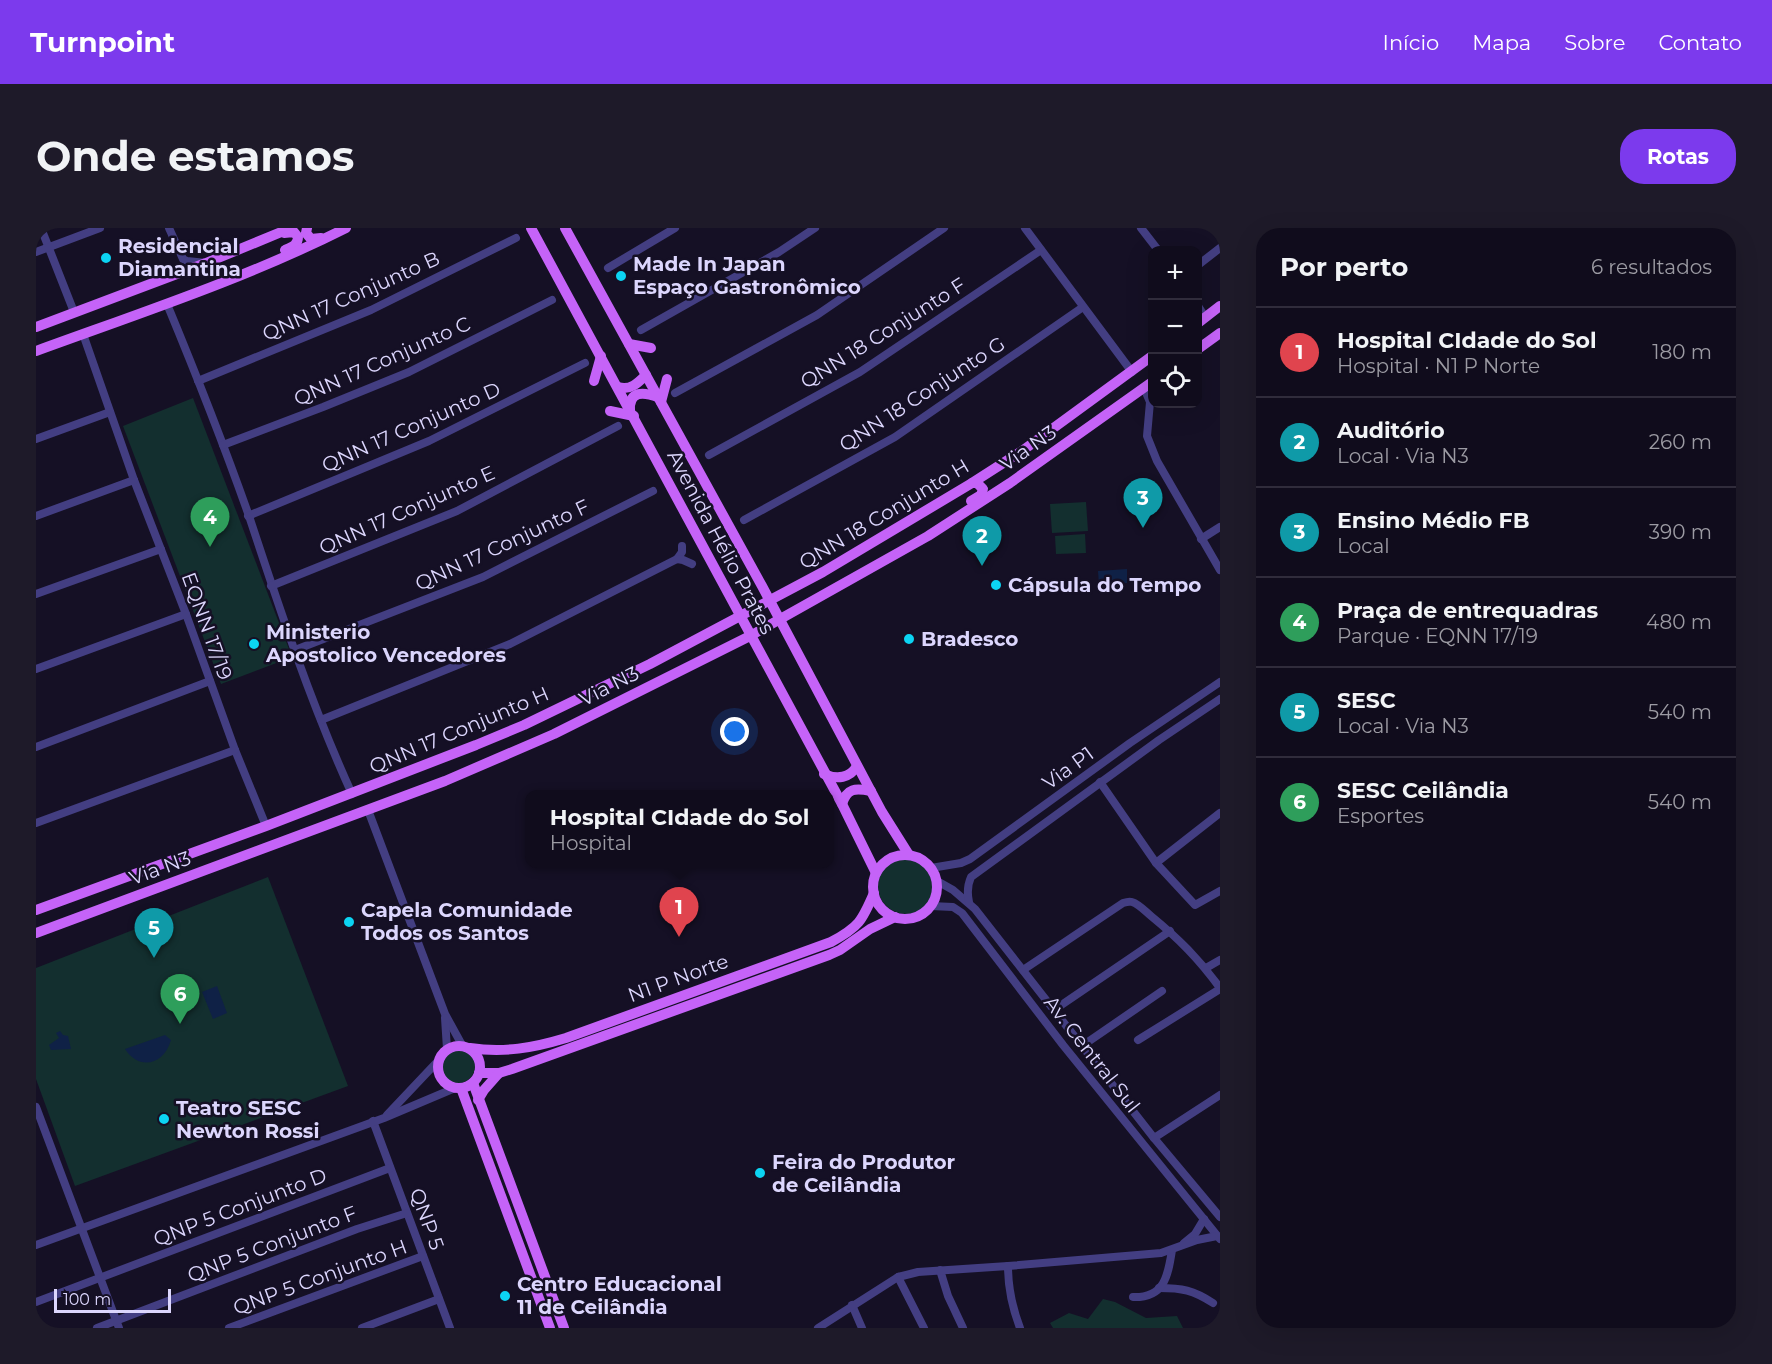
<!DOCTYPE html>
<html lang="pt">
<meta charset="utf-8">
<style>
body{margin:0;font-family:Montserrat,sans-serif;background:#1e1a29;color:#f1f3f6}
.controls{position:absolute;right:18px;top:18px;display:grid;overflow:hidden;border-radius:12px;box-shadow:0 6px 24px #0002}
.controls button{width:54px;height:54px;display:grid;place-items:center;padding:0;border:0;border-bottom:2px solid #302c3b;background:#100c1c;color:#f1f3f6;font:30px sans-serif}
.scale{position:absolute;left:18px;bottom:15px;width:117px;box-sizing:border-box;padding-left:6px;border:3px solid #dcd6fd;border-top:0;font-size:16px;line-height:21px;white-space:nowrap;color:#dcd6fd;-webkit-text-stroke:4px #151025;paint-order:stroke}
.you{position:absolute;left:699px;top:504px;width:21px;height:21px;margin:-15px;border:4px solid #fff;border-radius:50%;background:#1a73e8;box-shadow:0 0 0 9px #1a73e833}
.badge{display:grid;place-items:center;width:39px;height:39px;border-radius:50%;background:#7c3aed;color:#fff;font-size:20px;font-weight:700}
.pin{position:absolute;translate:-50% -50px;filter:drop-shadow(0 2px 3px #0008)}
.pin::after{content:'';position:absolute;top:32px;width:21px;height:18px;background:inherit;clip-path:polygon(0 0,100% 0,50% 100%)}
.popup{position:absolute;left:489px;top:562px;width:309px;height:78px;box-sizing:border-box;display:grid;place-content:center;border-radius:12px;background:#100c1c;filter:drop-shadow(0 2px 4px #0005);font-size:20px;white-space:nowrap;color:#9c9ba3}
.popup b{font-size:22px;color:#f1f3f6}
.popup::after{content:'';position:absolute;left:50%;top:100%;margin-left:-12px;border:12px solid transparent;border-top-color:#100c1c}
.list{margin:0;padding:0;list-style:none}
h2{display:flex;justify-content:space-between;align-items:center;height:78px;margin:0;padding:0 24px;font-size:26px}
h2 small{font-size:20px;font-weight:400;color:#9c9ba3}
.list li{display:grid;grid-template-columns:39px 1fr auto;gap:18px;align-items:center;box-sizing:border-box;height:90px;padding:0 24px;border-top:2px solid #302c3b}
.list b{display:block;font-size:22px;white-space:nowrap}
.list p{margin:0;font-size:20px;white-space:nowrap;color:#9c9ba3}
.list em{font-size:20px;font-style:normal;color:#9c9ba3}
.icon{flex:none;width:33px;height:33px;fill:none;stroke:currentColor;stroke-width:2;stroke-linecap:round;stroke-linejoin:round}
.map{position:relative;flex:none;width:1184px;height:1100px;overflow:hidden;border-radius:24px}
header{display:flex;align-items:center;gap:36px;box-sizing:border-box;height:84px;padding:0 30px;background:#7c3aed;color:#fff}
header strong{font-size:28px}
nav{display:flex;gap:33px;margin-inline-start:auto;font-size:21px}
.intro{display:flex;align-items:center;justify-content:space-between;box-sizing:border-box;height:144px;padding:0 36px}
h1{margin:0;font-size:42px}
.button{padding:15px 27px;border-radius:24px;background:#7c3aed;color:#fff;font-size:21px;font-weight:700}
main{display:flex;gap:36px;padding:0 36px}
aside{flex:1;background:#100c1c;border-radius:24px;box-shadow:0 6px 24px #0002}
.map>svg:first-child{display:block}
.green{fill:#132f2f}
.water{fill:#0f2146}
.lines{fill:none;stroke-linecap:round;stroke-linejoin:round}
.minor{stroke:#433e82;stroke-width:8}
.major{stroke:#c563f8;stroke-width:10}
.poi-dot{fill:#0cd4f3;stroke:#151025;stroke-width:2}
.labels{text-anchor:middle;stroke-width:5;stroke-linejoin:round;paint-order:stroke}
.poi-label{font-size:20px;font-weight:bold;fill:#dcd6fd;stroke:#151025;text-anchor:start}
.street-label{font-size:20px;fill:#dcd6fd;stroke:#151025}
</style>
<header>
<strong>Turnpoint</strong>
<nav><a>Início</a><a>Mapa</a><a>Sobre</a><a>Contato</a></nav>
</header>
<div class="intro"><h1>Onde estamos</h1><a class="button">Rotas</a></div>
<main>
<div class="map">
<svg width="1184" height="1100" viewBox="0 0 1184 1100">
<rect width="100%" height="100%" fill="#151025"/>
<g class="green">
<path d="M157,170L256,429L185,456L87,198Z"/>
<path d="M1050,274L1052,303L1016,305L1014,276Z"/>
<path d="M1049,306L1050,325L1020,326L1019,308Z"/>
<circle cx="870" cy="658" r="28"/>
<path d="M232,649L312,858L39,958L0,851V740Z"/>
<circle cx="422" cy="838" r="17"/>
<path d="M1067,1071L1079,1074L1110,1090L1141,1088L1147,1100H1017L1014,1095L1033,1085L1052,1091Z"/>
</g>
<g class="water">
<path d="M1091,341V355L1063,357L1062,343Z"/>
<path d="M181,758L191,785L177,791L166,764Z"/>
<path d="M24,803L27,807L32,808L35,821L15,822L13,817L23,810L20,805Z"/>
<path d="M129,807L135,812C128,837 103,843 89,821Z"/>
</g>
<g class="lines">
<g class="minor">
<path d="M5,0L38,84"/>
<path d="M133,0L147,31L151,33L170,35"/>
<path d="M989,0L1096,144"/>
<path d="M1105,0L1122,22"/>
<path d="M0,24L64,0"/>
<path d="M1162,37L1184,20"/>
<path d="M572,40L639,0"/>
<path d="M131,76C160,146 188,217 213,288C244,382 275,476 316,566"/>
<path d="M1162,78L1169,89"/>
<path d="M605,102L743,24L779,0"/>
<path d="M47,106L98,252L150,386L199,522L230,598"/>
<path d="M162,153L335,82L480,10"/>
<path d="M1108,160L1114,174L1111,208L1121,233L1184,342"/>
<path d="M639,165L781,87L908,0"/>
<path d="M0,211L74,184"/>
<path d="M187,217L287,179L373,144L516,72"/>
<path d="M673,227L824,144L1005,22"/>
<path d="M0,288L98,252"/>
<path d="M212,288L393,213L549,135"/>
<path d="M708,292L859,209L1047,79"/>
<path d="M1165,311L1184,299"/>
<path d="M641,331L646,324V318"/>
<path d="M235,358L421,283L582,198"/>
<path d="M0,366L125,321"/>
<path d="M259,422L447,349L617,263"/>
<path d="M0,441L150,386"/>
<path d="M285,492L474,416L641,331L647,332L656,336"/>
<path d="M0,519L174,453"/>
<path d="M1064,554L1120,635L1159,677L1184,663"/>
<path d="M332,582L409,786L426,817"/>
<path d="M0,595L199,522"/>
<path d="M1120,635L1184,585"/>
<path d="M895,640L925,635L934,631L1094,515L1184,454"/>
<path d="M901,653L917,662L939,681L1118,910L1184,989"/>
<path d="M933,674C931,665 931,658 935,649L1123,512L1184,471"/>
<path d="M895,678L917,679L926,685L1027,817L1184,1011"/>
<path d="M1170,740L1184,732"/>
<path d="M987,742L1087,675C1090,674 1093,673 1096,674C1103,676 1110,684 1115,688C1143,711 1163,731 1184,760"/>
<path d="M1018,782L1134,703"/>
<path d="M409,790L411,821"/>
<path d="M1102,812L1184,761"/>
<path d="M1046,818L1126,763"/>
<path d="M0,879L83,1100"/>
<path d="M351,887L402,833"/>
<path d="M337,893L414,1100"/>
<path d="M1118,910L1184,867"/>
<path d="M1148,1015L1159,1006L1168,991"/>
<path d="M0,1017L348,890L419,860"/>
<path d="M972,1038C972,1061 976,1079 984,1100"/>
<path d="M904,1042L912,1068L927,1100"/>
<path d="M862,1049L888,1100"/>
<path d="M1123,1060C1146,1060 1157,1062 1177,1075"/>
<path d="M1097,1069C1129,1070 1132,1047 1136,1022"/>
<path d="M0,1074L354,940"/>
<path d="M816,1077L826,1100"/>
<path d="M61,1100L321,1001L371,985"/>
<path d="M193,1100L387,1028"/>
<path d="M326,1100L403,1071"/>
<path d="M782,1100L862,1049L882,1044L972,1038L1125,1025L1161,1012L1181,1008"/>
</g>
<g class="major">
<path d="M271,0L270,5L275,11L285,10"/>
<path d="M495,0L806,576L840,645"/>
<path d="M529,0L726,358L846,584L873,627"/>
<path d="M248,5L258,4L262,9C262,17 256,19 249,22"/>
<path d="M1162,95L1184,78"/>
<path d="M0,99L170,35L255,0"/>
<path d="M593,116L615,120"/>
<path d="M1162,121L1184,105"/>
<path d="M0,123C104,85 211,50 310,0"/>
<path d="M558,153L565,128"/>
<path d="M582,159C594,163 602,155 610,147"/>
<path d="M625,174L631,151"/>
<path d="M594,182C593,162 608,164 622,169"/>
<path d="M574,183L598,188"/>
<path d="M935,273L945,267L947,261L941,255H936"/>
<path d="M788,546C801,552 814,550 821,538"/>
<path d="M806,576C811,560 819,560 835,563"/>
<circle cx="869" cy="659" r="32"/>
<path d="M0,682L230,598L440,517L488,497L614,436L787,344L936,255L986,223L1116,128"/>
<path d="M0,705L409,553L518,506L714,408L892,308L974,255L1116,154"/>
<circle cx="423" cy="839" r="21"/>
<path d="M434,820C468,825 497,820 530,810L795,714C823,699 826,693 838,665"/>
<path d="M443,845H463L476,841L793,727L804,722L834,701L859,689"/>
<path d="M437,855L528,1100"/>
<path d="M425,860L514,1100"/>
<path d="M442,872L448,862L463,845"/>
</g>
</g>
<g class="poi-dot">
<circle cx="70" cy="30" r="6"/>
<circle cx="585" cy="48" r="6"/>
<circle cx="960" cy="357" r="6"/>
<circle cx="873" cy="411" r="6"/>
<circle cx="218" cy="416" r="6"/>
<circle cx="313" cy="694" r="6"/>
<circle cx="128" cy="891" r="6"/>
<circle cx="724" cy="945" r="6"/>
<circle cx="469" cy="1068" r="6"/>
</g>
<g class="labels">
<g class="poi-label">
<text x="82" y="25">Residencial<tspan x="82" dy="23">Diamantina</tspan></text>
<text x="597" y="43">Made In Japan<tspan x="597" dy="23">Espaço Gastronômico</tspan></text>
<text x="972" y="364">Cápsula do Tempo</text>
<text x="230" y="411">Ministerio<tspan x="230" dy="23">Apostolico Vencedores</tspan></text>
<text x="885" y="418">Bradesco</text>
<text x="325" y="689">Capela Comunidade<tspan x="325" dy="23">Todos os Santos</tspan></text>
<text x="140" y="887">Teatro SESC<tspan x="140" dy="23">Newton Rossi</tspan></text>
<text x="736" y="941">Feira do Produtor<tspan x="736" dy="23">de Ceilândia</tspan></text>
<text x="481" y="1063">Centro Educacional<tspan x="481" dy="23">11 de Ceilândia</tspan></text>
</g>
<g class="street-label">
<text transform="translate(315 68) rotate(-24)" y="7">QNN 17 Conjunto B</text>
<text transform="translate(847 105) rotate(-32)" y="7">QNN 18 Conjunto F</text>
<text transform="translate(346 133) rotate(-24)" y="7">QNN 17 Conjunto C</text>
<text transform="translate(886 166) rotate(-33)" y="7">QNN 18 Conjunto G</text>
<text transform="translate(375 199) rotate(-24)" y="7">QNN 17 Conjunto D</text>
<text transform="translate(992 220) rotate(-35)" y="7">Via N3</text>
<text transform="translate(371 282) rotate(-24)" y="7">QNN 17 Conjunto E</text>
<text transform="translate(848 286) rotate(-31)" y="7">QNN 18 Conjunto H</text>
<text transform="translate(685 314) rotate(62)" y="7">Avenida Hélio Prates</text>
<text transform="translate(466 317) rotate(-25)" y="7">QNN 17 Conjunto F</text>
<text transform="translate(171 398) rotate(70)" y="7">EQNN 17/19</text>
<text transform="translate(573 458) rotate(-27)" y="7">Via N3</text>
<text transform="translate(423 502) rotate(-23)" y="7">QNN 17 Conjunto H</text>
<text transform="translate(1032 540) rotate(-36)" y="7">Via P1</text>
<text transform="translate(124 640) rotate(-20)" y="7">Via N3</text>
<text transform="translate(642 750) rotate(-20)" y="7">N1 P Norte</text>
<text transform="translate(1056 826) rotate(52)" y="7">Av. Central Sul</text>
<text transform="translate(204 979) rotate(-21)" y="7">QNP 5 Conjunto D</text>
<text transform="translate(391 991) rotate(70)" y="7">QNP 5</text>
<text transform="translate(236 1016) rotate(-21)" y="7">QNP 5 Conjunto F</text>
<text transform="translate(284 1049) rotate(-20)" y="7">QNP 5 Conjunto H</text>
</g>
</g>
</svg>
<div class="controls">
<button>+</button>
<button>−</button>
<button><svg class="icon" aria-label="locate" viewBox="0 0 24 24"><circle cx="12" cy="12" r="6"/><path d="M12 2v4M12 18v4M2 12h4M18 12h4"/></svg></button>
</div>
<div class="scale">100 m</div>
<div class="you"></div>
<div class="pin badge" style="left:643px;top:709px;background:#e0444e">1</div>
<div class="popup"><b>Hospital CIdade do Sol</b>Hospital</div>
<div class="pin badge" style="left:946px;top:338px;background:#0f9aa8">2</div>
<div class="pin badge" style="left:1107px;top:300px;background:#0f9aa8">3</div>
<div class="pin badge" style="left:174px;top:319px;background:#2e9e5b">4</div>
<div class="pin badge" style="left:118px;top:730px;background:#0f9aa8">5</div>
<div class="pin badge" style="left:144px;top:796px;background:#2e9e5b">6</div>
</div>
<aside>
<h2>Por perto<small>6 resultados</small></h2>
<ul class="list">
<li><span class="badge" style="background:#e0444e">1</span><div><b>Hospital CIdade do Sol</b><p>Hospital · N1 P Norte</p></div><em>180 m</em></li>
<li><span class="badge" style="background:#0f9aa8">2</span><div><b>Auditório</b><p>Local · Via N3</p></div><em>260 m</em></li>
<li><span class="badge" style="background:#0f9aa8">3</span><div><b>Ensino Médio FB</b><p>Local</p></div><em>390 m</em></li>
<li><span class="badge" style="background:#2e9e5b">4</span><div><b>Praça de entrequadras</b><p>Parque · EQNN 17/19</p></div><em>480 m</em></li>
<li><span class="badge" style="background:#0f9aa8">5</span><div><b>SESC</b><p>Local · Via N3</p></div><em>540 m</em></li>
<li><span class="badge" style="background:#2e9e5b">6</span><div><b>SESC Ceilândia</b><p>Esportes</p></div><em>540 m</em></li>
</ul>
</aside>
</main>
